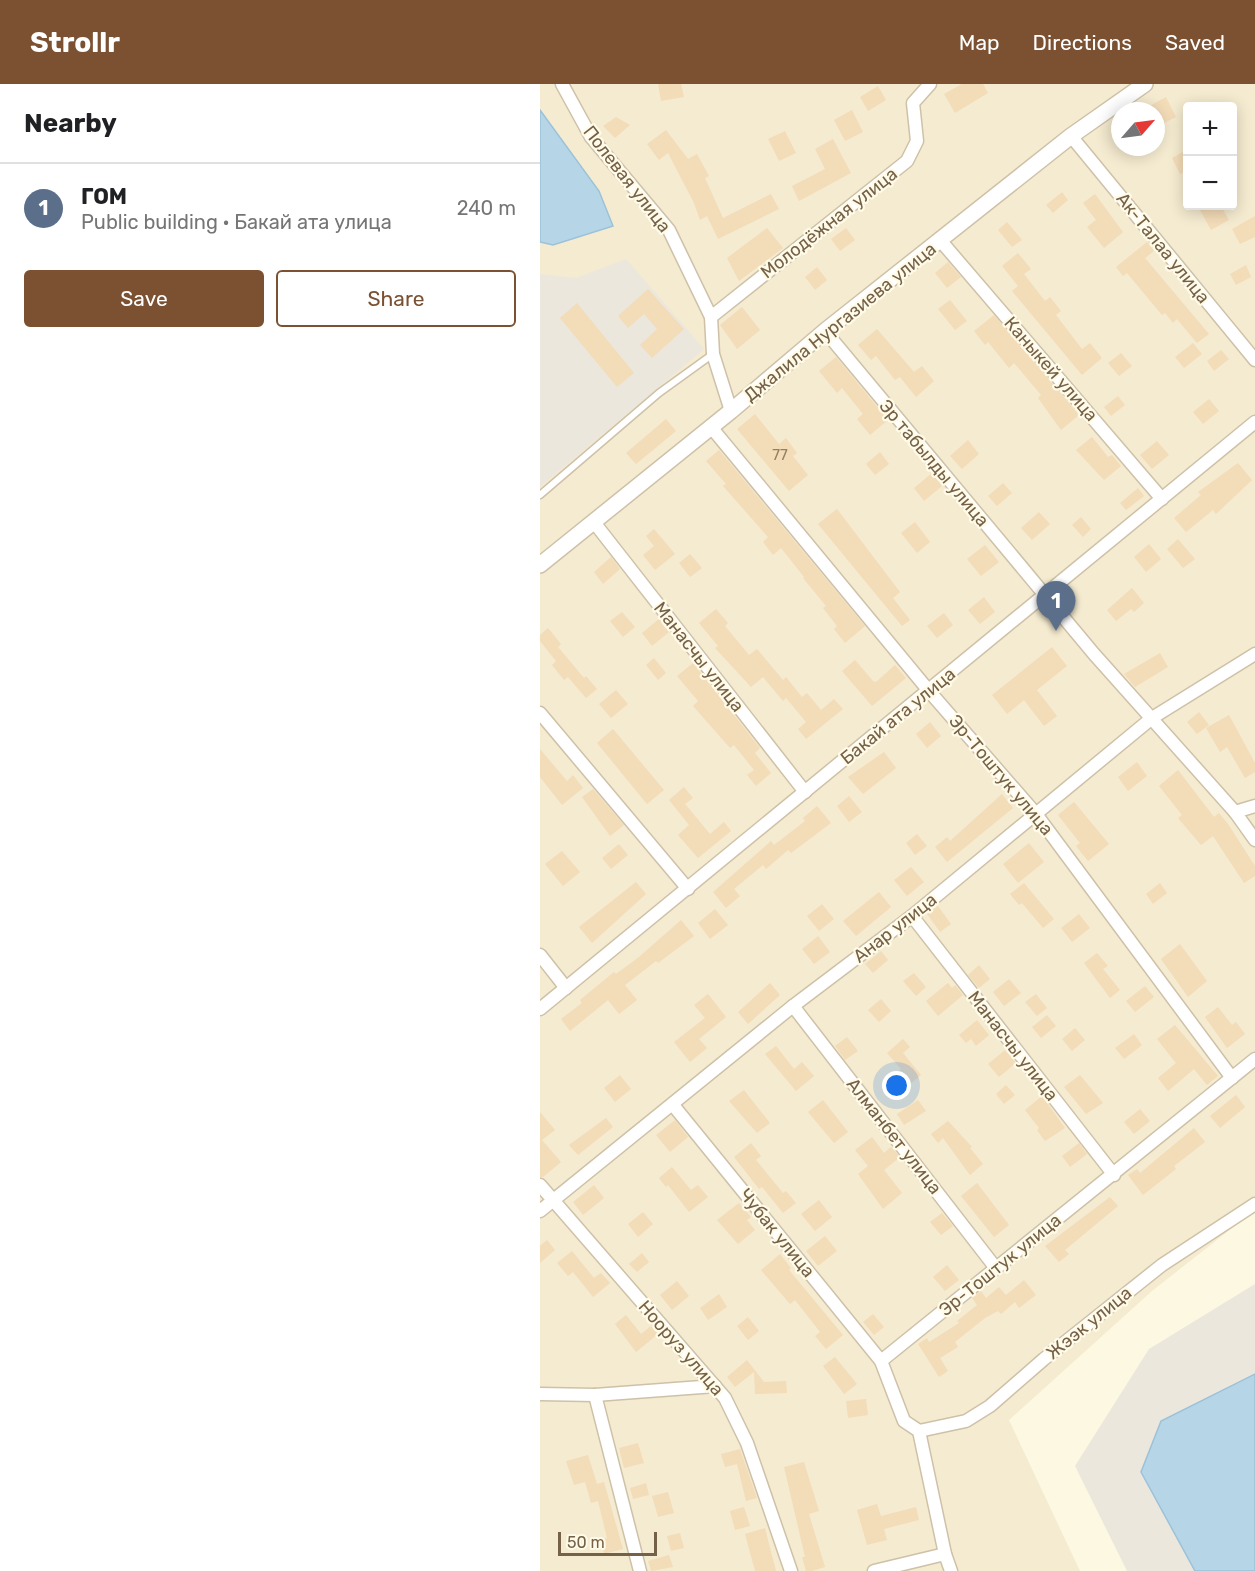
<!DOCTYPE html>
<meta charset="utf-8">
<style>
body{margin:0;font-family:Rubik,sans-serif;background:#f6f6f6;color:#202124}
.controls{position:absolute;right:18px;top:18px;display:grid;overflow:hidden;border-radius:6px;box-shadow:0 3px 15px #0003}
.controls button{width:54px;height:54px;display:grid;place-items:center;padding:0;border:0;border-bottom:2px solid #e0e0e0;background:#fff;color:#202124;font:30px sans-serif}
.compass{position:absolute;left:571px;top:18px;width:54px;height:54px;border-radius:50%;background:#fff;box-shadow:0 3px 15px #0003;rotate:62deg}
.scale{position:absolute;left:18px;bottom:15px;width:99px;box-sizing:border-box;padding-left:6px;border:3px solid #756147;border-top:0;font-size:16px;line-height:21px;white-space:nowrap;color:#756147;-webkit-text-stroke:4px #fffbe8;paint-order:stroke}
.you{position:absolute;left:357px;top:1002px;width:21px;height:21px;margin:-15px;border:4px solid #fff;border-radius:50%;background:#1a73e8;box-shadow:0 0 0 9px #1a73e833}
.badge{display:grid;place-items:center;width:39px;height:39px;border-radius:50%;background:#7b5132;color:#fff;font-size:20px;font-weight:700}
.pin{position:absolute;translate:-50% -50px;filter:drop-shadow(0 2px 3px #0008)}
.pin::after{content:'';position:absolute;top:32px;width:21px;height:18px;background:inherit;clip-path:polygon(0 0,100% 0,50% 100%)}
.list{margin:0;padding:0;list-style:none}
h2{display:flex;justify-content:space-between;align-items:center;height:78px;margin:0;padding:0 24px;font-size:26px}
h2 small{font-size:20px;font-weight:400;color:#757577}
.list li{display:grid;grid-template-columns:39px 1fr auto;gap:18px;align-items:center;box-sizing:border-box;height:90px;padding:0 24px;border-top:2px solid #e0e0e0}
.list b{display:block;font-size:22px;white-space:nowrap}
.list p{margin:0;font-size:20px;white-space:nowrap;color:#757577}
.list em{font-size:20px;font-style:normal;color:#757577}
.actions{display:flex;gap:12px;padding:18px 24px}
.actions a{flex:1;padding:14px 0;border:2px solid #7b5132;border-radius:6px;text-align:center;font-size:21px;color:#7b5132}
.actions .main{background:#7b5132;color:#fff}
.map{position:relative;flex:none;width:715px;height:1487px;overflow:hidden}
header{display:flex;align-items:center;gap:36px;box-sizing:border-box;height:84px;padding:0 30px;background:#7b5132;color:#fff}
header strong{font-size:28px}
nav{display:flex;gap:33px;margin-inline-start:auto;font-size:21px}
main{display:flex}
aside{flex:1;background:#fff}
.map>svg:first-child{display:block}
.residential{fill:#f5ebd0;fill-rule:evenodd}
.industrial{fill:#ece7dd}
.water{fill:#b6d5e7;stroke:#9bc2d9;stroke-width:1.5}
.building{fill:#f3dcb8}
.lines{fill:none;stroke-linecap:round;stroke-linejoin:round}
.service-casing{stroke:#cec1a8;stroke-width:9}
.minor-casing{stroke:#cec1a8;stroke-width:15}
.tertiary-casing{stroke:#cec1a8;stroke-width:18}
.service{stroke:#fff;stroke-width:6}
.minor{stroke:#fff;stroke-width:12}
.tertiary{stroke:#fff;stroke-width:15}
.labels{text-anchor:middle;stroke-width:4.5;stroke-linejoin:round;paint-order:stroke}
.number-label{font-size:15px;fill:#948063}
.street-label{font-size:18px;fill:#756147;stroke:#fffbe8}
</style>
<header>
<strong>Strollr</strong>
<nav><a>Map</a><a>Directions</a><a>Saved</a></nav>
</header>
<main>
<aside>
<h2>Nearby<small></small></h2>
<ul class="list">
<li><span class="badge" style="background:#5c6f8a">1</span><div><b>ГОМ</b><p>Public building · Бакай ата улица</p></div><em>240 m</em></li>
</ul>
<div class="actions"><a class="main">Save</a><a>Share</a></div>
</aside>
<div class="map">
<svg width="715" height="1487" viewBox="0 0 715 1487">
<rect width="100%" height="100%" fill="#fdf8e1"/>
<path class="residential" d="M0,0H715V1126L612,1207L469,1336L540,1487H0ZM648,22H692V122H648ZM580,27H616V63H580Z"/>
<g class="industrial">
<path d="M86,175L164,265L0,403V190L36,194Z"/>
<path d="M715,1200V1487H587L535,1382L609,1265Z"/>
</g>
<g class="water">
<path d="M0,26L59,107L73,142L13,161L0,158Z"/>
<path d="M715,1290V1487H655L601,1388L621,1337Z"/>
</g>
<g class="building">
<path d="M118,0H141L144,13L121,17Z"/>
<path d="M422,0H443L448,9L415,29L404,10Z"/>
<path d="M338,2L346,16L328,27L320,13Z"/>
<path d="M626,13L636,33L616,43V27H600Z"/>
<path d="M312,26L323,48L305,57L294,36Z"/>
<path d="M76,33L90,41L75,54L63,42Z"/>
<path d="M126,46L148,75L157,70L169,92L165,94L183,134L231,110L239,125L178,155L167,132L160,136L154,119L128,69L119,76L107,60Z"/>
<path d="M245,47L256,69L239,77L228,55Z"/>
<path d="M293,55L311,89L259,117L252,102L285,85L275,65Z"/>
<path d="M648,65V87L640,90L632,74Z"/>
<path d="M522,108L528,116L513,129L506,121Z"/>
<path d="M555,110L583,148L564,164L547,143L556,136L543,119Z"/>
<path d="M668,122H681L689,136L671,146L660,126Z"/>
<path d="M715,132V153L700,160L692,145Z"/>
<path d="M467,138L482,156L472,163L458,146Z"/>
<path d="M227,144L243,164L199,197L187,174Z"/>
<path d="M306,144L315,156L300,167L291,155Z"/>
<path d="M607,158L614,167L605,174L669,250L657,259L637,235L633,239L625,229L622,231L587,189L583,192L576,183Z"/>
<path d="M478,169L491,185L484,190L505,217L510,213L521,227L516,231L542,265L550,259L562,274L542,291L472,207L478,202L462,182Z"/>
<path d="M408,178L421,193L407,204L395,189Z"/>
<path d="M706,181L711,193L696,201L690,190Z"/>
<path d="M277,183L287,196L275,206L265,193Z"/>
<path d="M108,205L144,245L112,274L100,261L117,245L104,230L88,244L78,232Z"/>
<path d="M410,216L427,237L415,246L398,225Z"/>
<path d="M37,219L94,289L77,303L20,234Z"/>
<path d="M202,223L220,246L197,265L180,241Z"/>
<path d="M454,231L539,331L521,346L498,314L501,311L474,279L469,284L448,258L445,261L434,247Z"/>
<path d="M337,245L374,288L382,282L394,297L376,313L360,293L355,296L336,272L331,276L318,261Z"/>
<path d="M653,259L662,270L644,284L635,273Z"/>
<path d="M681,266L689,275L674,287L667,277Z"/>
<path d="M581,269L592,282L579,292L568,279Z"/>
<path d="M296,273L348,336L330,351L317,335L323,330L302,304L297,309L279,287Z"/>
<path d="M578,312L585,321L571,332L564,323Z"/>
<path d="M669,315L679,327L663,340L653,328Z"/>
<path d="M215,330L239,360L246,354L257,369L253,372L268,391L249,407L197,345Z"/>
<path d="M126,335L136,347L96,380L86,369Z"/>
<path d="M552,353L568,373L572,371L581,382L564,396L536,366Z"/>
<path d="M428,356L439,370L422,385L410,372Z"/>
<path d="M617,357L629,371L612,385L600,371Z"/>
<path d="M179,366L325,542L305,559L294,545L297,542L283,524L286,522L263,494L264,493L241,464L233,471L223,458L228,453L183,402L186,400L166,377Z"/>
<path d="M340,368L349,380L335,391L326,380Z"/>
<path d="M698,379L712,396L676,430L673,426L646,448L634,434L661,411L658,408Z"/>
<path d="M392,389L402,402L384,417L374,404Z"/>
<path d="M463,399L472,409L457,422L448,412Z"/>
<path d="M598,404L604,412L586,426L580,419Z"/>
<path d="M297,425L360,508L353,514L370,536L362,542L278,440Z"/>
<path d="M499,428L510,440L492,456L481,444Z"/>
<path d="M541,433L551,445L543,453L532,441Z"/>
<path d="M375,438L390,458L377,469L361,449Z"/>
<path d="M114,445L135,470L115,486L103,471L114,462L106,452Z"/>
<path d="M638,455L655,475L643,484L627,465Z"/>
<path d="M609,460L621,475L606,488L594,473Z"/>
<path d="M445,461L459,478L441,492L427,475Z"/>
<path d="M150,470L162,484L150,493L139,479Z"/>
<path d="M71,473L80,485L63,500L54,488Z"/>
<path d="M592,504L604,519L594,528L591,525L576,537L567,526Z"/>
<path d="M444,513L455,528L440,540L428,526Z"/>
<path d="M176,525L188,539L185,542L209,571L217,565L243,596L246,593L262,613L267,609L281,626L294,615L303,625L266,655L258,645L266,638L246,614L243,617L223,593L211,603L175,564L178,562L159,539Z"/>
<path d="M82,528L95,543L83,553L70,537Z"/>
<path d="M404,529L413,541L397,554L387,542Z"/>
<path d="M119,535L129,548L112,562L102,549Z"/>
<path d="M8,544L21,560L18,563L44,594L46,592L57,605L46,614L28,593L24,596L12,581L16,577L0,557V551Z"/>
<path d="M512,563L527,582L497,606L517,632L504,642L484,616L467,630L452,611Z"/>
<path d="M620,569L628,583L595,603L584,590Z"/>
<path d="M114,574L126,589L118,596L106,581Z"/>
<path d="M315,576L333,597L336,598L355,581L366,594L332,622L302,587Z"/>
<path d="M153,579L220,664L215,669L231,689L216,702L207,691L214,686L194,661L190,664L153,622L158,617L137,592Z"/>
<path d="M76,606L88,620L71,634L59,620Z"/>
<path d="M659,628L669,641L657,650L647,638Z"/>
<path d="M689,631L715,679V688L705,694L687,663L680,668L666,644Z"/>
<path d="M390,638L401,652L387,664L376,650Z"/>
<path d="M73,645L124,706L107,720L57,659Z"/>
<path d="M0,665L27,697L33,691L43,704L22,721L0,693Z"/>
<path d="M344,668L356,684L323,710L308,693Z"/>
<path d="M597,678L607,692L588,707L578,693Z"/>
<path d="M638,686L674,733L679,729L688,740L715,782V792L704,799L673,752L661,761L638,734L642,731L619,702Z"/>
<path d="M144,703L153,714L145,720L170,750L184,738L191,747L158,774L138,751L149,741L129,716Z"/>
<path d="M53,705L84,741L70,752L42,713Z"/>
<path d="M462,710L473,724L407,778L395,763L407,753L410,757Z"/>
<path d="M309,712L322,728L309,738L297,722Z"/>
<path d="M534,718L569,760L548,777L536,762L540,759L518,731Z"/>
<path d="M277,722L291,739L251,769L248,766L226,785L223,781L194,805L200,812L186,824L173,808L231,757L234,761L265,737L263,734Z"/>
<path d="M377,750L387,762L375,771L366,759Z"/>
<path d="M489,759L504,778L478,799L463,780Z"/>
<path d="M79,760L88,771L71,785L62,774Z"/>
<path d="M22,767L40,788L23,802L5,780Z"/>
<path d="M371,783L384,798L367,812L354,796Z"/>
<path d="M96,798L106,810L52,859L39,843Z"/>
<path d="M484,799L514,835L503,844L482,819L479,821L470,810Z"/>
<path d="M620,799L627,809L613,820L606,810Z"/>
<path d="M339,808L351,823L316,852L303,837Z"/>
<path d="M282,820L294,835L279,847L267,832Z"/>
<path d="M398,822L411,840L400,848L387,830Z"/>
<path d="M175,825L188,841L170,855L158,839Z"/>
<path d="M539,830L550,844L532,858L521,844Z"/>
<path d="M141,836L154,852L118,879L116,877L85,901L97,916L79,930L68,916L30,947L21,935L42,919L40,916L74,888L76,890L99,873Z"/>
<path d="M278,852L290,868L274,880L262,865Z"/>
<path d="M640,860L667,897L648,913L621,875Z"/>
<path d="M341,867L348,876L333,889L325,880Z"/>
<path d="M557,869L568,882L563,885L580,906L570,914L544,879Z"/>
<path d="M439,881L450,895L439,904L428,891Z"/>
<path d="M374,889L386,903L376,912L363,897Z"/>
<path d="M469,895L481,909L464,922L453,908Z"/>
<path d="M230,899L240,911L208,940L198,928Z"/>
<path d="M408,899L412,904L415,901L423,911L398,932L386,917Z"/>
<path d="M605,902L614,913L595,928L586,917Z"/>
<path d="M168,910L186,933L159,955L167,964L150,978L134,958L165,934L154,921Z"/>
<path d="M496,910L507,924L497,932L485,918Z"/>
<path d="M341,915L351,927L339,938L328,926Z"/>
<path d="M678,923L692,941L696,938L705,950L687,964L665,933Z"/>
<path d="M507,931L516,942L501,954L492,943Z"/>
<path d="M437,936L449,951L436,962L431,955L426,959L419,951Z"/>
<path d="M635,941L678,992L667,1001L654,985L628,1007L618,994L636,979L617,955Z"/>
<path d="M535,944L545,956L532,967L522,955Z"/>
<path d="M594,950L602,961L584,975L575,964Z"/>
<path d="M307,953L318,967L305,976L295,962Z"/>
<path d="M363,955L370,963L363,969L381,991L364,1005L353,992L361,985L347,969Z"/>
<path d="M236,962L254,985L262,978L274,992L256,1007L225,970Z"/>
<path d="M465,966L476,979L459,993L448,980Z"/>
<path d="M80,991L91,1005L75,1018L64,1004Z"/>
<path d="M540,991L563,1019L546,1030L524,1003Z"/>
<path d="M466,1001L475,1011L464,1020L456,1010Z"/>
<path d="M204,1006L230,1039L217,1049L189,1017Z"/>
<path d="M696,1011L705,1023L680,1044L670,1032Z"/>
<path d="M502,1012L525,1044L505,1057L497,1046L499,1044L485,1026Z"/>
<path d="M283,1016L308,1048L294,1059L268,1028Z"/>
<path d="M378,1016L386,1027L364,1041L357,1030Z"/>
<path d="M600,1025L610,1037L594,1050L584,1038Z"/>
<path d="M0,1028L15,1046L2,1056L21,1078L3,1093H0Z"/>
<path d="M66,1034L73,1043L38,1071L29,1061Z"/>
<path d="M135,1036L148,1053L130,1068L116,1051Z"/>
<path d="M408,1037L432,1063L430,1064L443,1080L430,1091L403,1054L398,1059L391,1050Z"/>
<path d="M654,1044L665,1058L634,1082L636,1085L603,1111L588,1091L597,1085L600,1089Z"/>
<path d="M332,1053L344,1069L351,1063L360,1073L344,1086L362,1109L343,1125L318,1090L328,1082L315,1066Z"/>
<path d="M211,1059L221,1072L216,1076L243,1109L246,1107L256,1119L243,1129L222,1103L219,1105L194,1073Z"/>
<path d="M539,1059L547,1070L530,1083L522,1072Z"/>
<path d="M132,1083L151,1106L158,1101L168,1113L149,1128L128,1101L126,1103L119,1094Z"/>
<path d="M437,1099L469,1141L454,1153L421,1112Z"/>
<path d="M54,1101L64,1114L43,1131L33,1118Z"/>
<path d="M570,1113L578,1122L525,1166L529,1170L519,1178L505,1162Z"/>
<path d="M279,1116L292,1133L275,1147L261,1130Z"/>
<path d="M199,1119L211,1133L207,1136L215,1146L198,1160L177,1136Z"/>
<path d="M103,1128L113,1140L98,1153L88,1140Z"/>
<path d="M402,1129L413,1142L401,1151L390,1138Z"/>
<path d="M285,1152L297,1167L278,1182L266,1167Z"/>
<path d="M7,1156L15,1166L0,1179V1162Z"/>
<path d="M32,1167L54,1194L61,1189L70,1199L53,1213L33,1188L28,1192L17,1179Z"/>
<path d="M102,1169L109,1178L97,1188L89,1180Z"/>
<path d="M240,1170L251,1184L249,1186L303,1251L286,1265L275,1252L280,1248L255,1216L250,1220L221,1186Z"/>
<path d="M407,1181L419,1196L405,1207L393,1193Z"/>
<path d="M484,1196L496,1211L479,1224L475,1218L461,1230L458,1227L445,1234L415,1258L418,1263L400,1274L408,1287L399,1293L378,1260L387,1254L389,1258L419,1239L417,1237L437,1221L432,1214L441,1207L446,1214L459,1203L466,1211Z"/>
<path d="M137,1197L149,1212L132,1226L120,1211Z"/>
<path d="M179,1210L187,1223L168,1236L160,1224Z"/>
<path d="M333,1230L344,1243L334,1251L323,1238Z"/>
<path d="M86,1231L101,1250L111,1242L118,1250L96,1268L75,1240Z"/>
<path d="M208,1233L219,1247L208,1256L197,1242Z"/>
<path d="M295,1273L317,1300L304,1310L283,1282Z"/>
<path d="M207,1276L224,1298L246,1297L247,1309L215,1310L214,1288L195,1303L187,1293Z"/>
<path d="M326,1315L328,1331L308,1334L306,1317Z"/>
<path d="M98,1359L104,1379L84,1384L79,1364Z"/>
<path d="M200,1365L217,1414L206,1417L197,1380L185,1383L181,1370Z"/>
<path d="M48,1371L57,1400L64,1398L83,1465L64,1470L61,1456L67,1454L58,1417L51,1419L45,1398L34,1401L26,1377Z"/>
<path d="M264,1378L279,1427L269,1430L285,1483L272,1487H266L262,1473H265L244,1383Z"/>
<path d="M106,1399L109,1411L93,1415L90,1404Z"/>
<path d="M128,1408L134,1429L118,1433L112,1412Z"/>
<path d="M337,1420L341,1432L376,1423L379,1436L344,1445L347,1456L327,1461L317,1426Z"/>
<path d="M204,1423L210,1442L195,1446L190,1427Z"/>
<path d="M225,1444L229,1460L236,1487H215L205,1450Z"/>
<path d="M140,1449L144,1464L131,1467L127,1452Z"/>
<path d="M129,1471L133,1483L111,1487L108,1477Z"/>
</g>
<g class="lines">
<defs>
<path id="service" d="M0,411L119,309L173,270"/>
<g id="minor">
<path d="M22,0L51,53L129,146L171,233L173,270L191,327"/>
<path d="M531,52L715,276"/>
<path d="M400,156L622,415"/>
<path d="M171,233L367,77L377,57L373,19L390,0"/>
<path d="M285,247L554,570L695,728L715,756"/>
<path d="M171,343L389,607L496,730L692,994"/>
<path d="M53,437L265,708"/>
<path d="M0,629L148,805"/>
<path d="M695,728L715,722"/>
<path d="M372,832L574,1091"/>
<path d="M0,871L26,904"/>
<path d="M253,922L455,1183"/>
<path d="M0,925L715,338"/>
<path d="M133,1021L341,1277L364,1337L379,1347L405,1470L411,1487"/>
<path d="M0,1101L185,1314L207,1359L251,1487"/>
<path d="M0,1127L253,922L372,832L612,634L715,570"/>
<path d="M341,1277L715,975"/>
<path d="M0,1310L55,1311L175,1302"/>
<path d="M55,1311L100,1487"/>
<path d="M379,1347L426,1337L450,1322L504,1275L622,1181L715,1120"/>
<path d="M334,1487L405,1470"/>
</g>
<path id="tertiary" d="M0,481L191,327L285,247L531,52L605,0"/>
</defs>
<use href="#service" class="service-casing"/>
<use href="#minor" class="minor-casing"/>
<use href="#tertiary" class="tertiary-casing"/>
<use href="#service" class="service"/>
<use href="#minor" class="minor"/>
<use href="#tertiary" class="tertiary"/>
</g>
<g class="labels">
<g class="number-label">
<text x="240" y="376">77</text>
</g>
<g class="street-label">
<text transform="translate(87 95) rotate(52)" y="6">Полевая улица</text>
<text transform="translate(289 139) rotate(-38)" y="6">Молодёжная улица</text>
<text transform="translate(623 164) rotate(51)" y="6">Ак-Талаа улица</text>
<text transform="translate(300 238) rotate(-39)" y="6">Джалила Нургазиева улица</text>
<text transform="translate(511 285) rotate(49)" y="6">Каныкей улица</text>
<text transform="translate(394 379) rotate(50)" y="6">Эр табылды улица</text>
<text transform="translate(159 573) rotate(52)" y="6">Манасчы улица</text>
<text transform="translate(358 632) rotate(-39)" y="6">Бакай ата улица</text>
<text transform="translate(461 691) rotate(50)" y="6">Эр-Тоштук улица</text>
<text transform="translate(355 844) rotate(-38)" y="6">Анар улица</text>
<text transform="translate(473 962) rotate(52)" y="6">Манасчы улица</text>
<text transform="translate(354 1052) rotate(52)" y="6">Алманбет улица</text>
<text transform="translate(237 1149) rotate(51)" y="6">Чубак улица</text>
<text transform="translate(460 1181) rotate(-39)" y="6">Эр-Тоштук улица</text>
<text transform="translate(549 1239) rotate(-39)" y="6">Жээк улица</text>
<text transform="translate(141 1264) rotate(49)" y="6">Нооруз улица</text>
</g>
</g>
</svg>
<div class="controls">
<button>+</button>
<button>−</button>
</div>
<svg class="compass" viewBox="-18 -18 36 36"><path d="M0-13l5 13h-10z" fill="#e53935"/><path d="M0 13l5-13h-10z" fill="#757577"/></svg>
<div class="scale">50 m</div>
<div class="you"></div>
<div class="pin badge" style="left:516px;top:547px;background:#5c6f8a">1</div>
</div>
</main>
